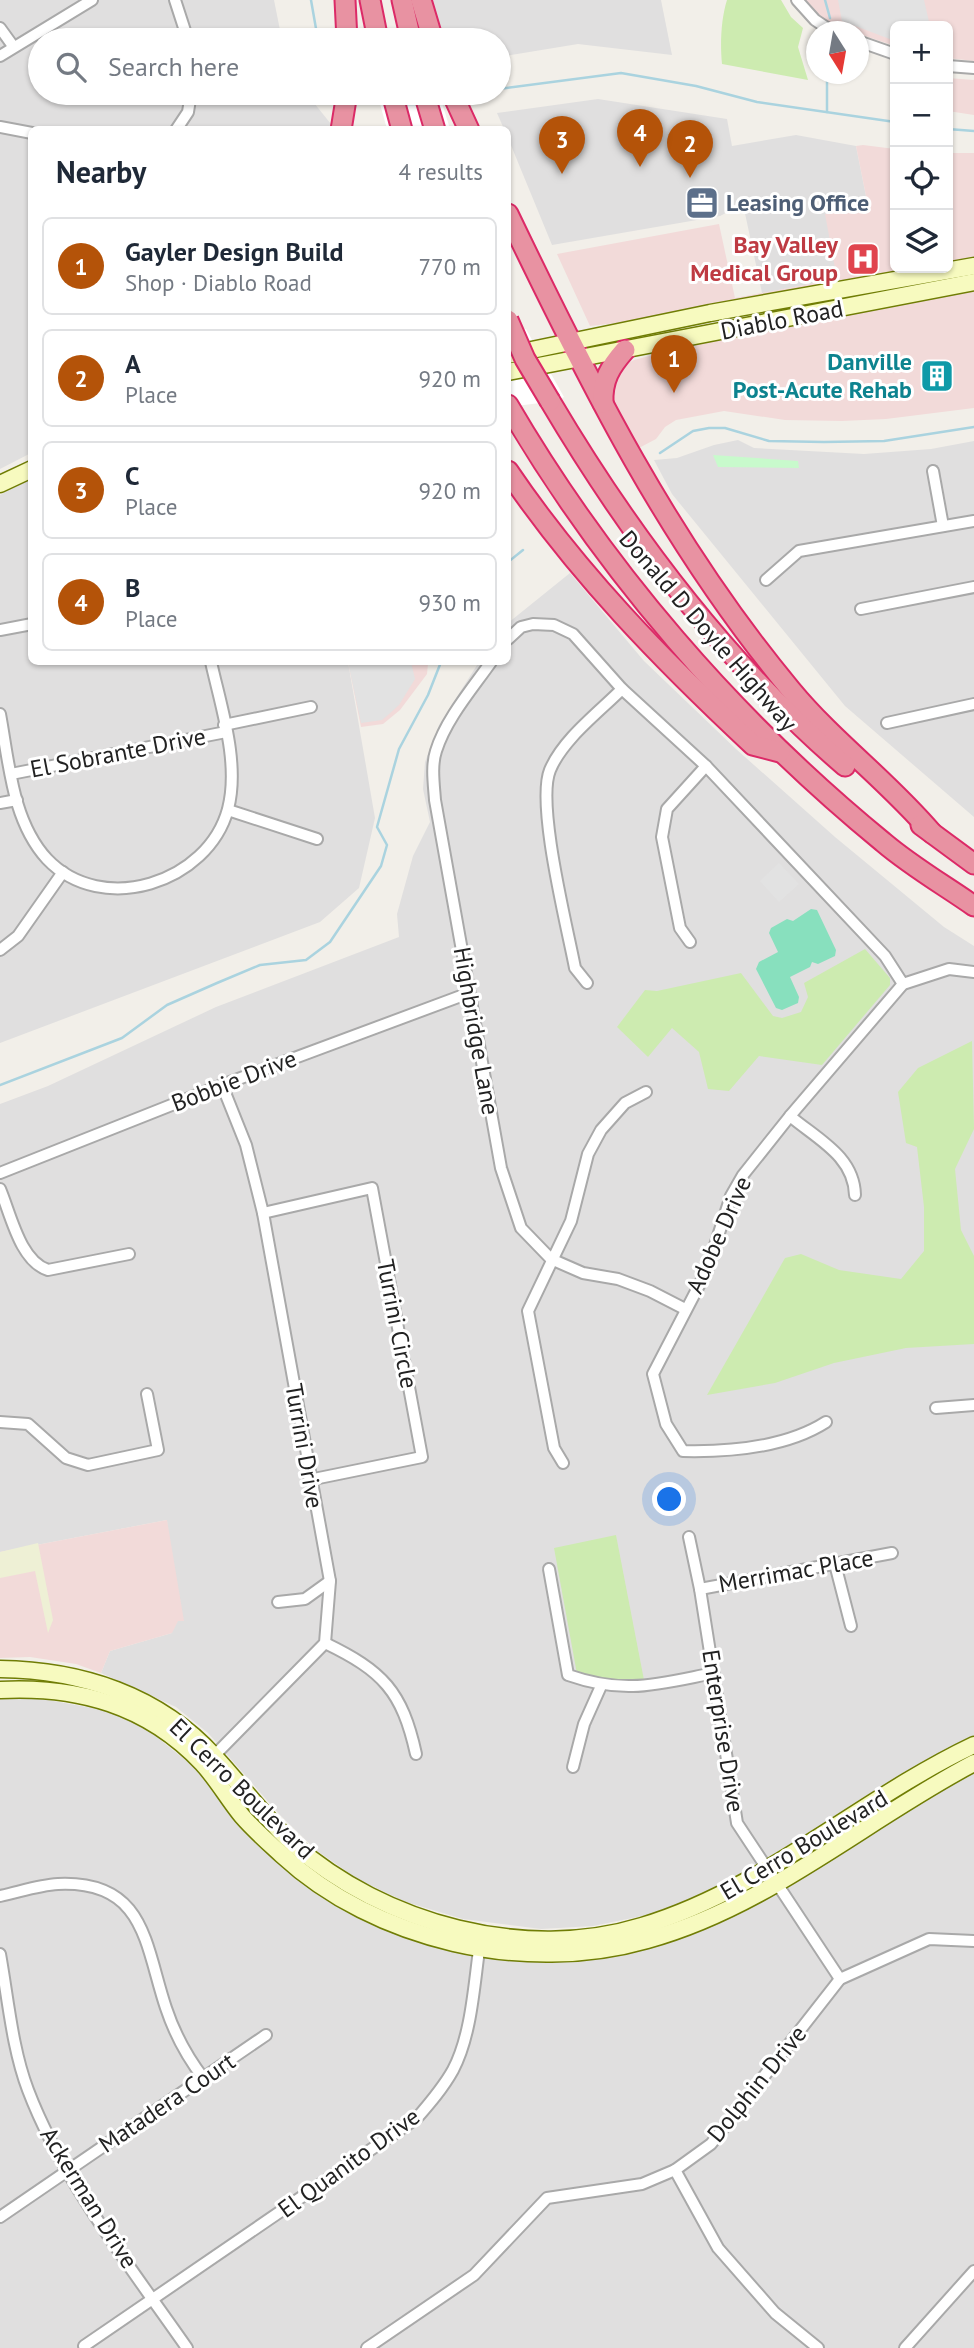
<!DOCTYPE html>
<meta charset="utf-8">
<style>
body{margin:0;font-family:"PT Sans",sans-serif;background:#f2f2f3;color:#1f2937}
.controls{position:absolute;right:21px;top:21px;display:grid;overflow:hidden;border-radius:10px;box-shadow:0 2px 5px #0004}
.controls button{width:63px;height:63px;display:grid;place-items:center;padding:0;border:0;border-bottom:2px solid #e0e1e3;background:#fff;color:#1f2937;font:35px sans-serif}
.compass{position:absolute;left:806px;top:21px;width:63px;height:63px;border-radius:50%;background:#fff;box-shadow:0 2px 5px #0004;rotate:169deg}
.you{position:absolute;left:670px;top:1500px;width:24px;height:24px;margin:-18px;border:5px solid #fff;border-radius:50%;background:#1a73e8;box-shadow:0 0 0 10px #1a73e833}
.badge{display:grid;place-items:center;width:46px;height:46px;border-radius:50%;background:#b45309;color:#fff;font-size:23px;font-weight:700}
.pin{position:absolute;translate:-50% -58px;filter:drop-shadow(0 2px 4px #0008)}
.pin::after{content:'';position:absolute;top:37px;width:24px;height:21px;background:inherit;clip-path:polygon(0 0,100% 0,50% 100%)}
.list{margin:0;padding:0;list-style:none}
h2{display:flex;justify-content:space-between;align-items:center;height:91px;margin:0;padding:0 28px;font-size:30px}
h2 small{font-size:23px;font-weight:400;color:#747a83}
.list li{display:grid;grid-template-columns:46px 1fr auto;gap:21px;align-items:center;box-sizing:border-box;height:98px;margin:0 14px 14px;padding:0 14px;border:2px solid #e0e1e3;border-radius:10px}
.list b{display:block;font-size:26px;white-space:nowrap}
.list p{margin:0;font-size:23px;white-space:nowrap;color:#747a83}
.list em{font-size:23px;font-style:normal;color:#747a83}
.icon{flex:none;width:38px;height:38px;fill:none;stroke:currentColor;stroke-width:2;stroke-linecap:round;stroke-linejoin:round}
.map{position:relative;flex:none;width:974px;height:2348px;overflow:hidden}
.search{position:absolute;background:#fff;box-shadow:0 2px 5px #0004;left:28px;top:28px;width:483px;height:77px;display:flex;align-items:center;gap:18px;box-sizing:border-box;padding:0 24px;border-radius:38px;color:#747a83;font-size:26px}
.panel{position:absolute;background:#fff;box-shadow:0 2px 5px #0004;left:28px;top:126px;width:483px;height:539px;border-radius:10px}
.map>svg:first-child{display:block}
.residential{fill:#e0dfdf}
.commercial{fill:#f2dad9}
.farmland{fill:#eef0d5}
.grass{fill:#cdebb0}
.park{fill:#c8facc}
.pitch{fill:#88e0be}
.parking{fill:#e2e2e2}
.pier{fill:#fff}
.lines{fill:none;stroke-linecap:round;stroke-linejoin:round}
.stream{stroke:#aad3df;stroke-width:2.5}
.street-casing{stroke:#a9a9a9;stroke-width:14}
.secondary-casing{stroke:#707d05;stroke-width:19}
.highway-casing{stroke:#dc2a67;stroke-width:23}
.street{stroke:#fff;stroke-width:10}
.secondary{stroke:#f7fabf;stroke-width:16}
.highway{stroke:#e892a2;stroke-width:19}
.highway-bridge-casing{stroke:#dc2a67;stroke-width:23;stroke-linecap:butt}
.highway-bridge{stroke:#e892a2;stroke-width:19}
.labels{text-anchor:middle;stroke-width:6;stroke-linejoin:round;paint-order:stroke}
.service-label{font-size:24px;font-weight:bold;fill:#4e5e75;stroke:#fff;text-anchor:start}
.health-label{font-size:24px;font-weight:bold;fill:#be3a42;stroke:#fff;text-anchor:end}
.street-label{font-size:24px;fill:#222;stroke:#fff}
.culture-label{font-size:24px;font-weight:bold;fill:#0d838f;stroke:#fff;text-anchor:end}
</style>
<div class="map">
<svg width="974" height="2348" viewBox="0 0 974 2348">
<rect width="100%" height="100%" fill="#f2efe9"/>
<g class="residential">
<path d="M0,0H274L282,40H40V93H306L335,129L32,130L31,453L0,469Z"/>
<path d="M426,0H661L672,55L578,44L499,57V40H438Z"/>
<path d="M598,99L727,119L732,146L796,135L856,146L868,206L837,279L762,293L743,204L720,216L552,245L508,138V130L504,129L497,113Z"/>
<path d="M738,440L754,448L864,454L931,449L974,441V817L845,706L672,494L654,460L677,458L714,445Z"/>
<path d="M31,479L32,662H348L375,818L359,888L320,922L0,1043V495Z"/>
<path d="M570,573L644,661L736,749L835,837L944,927L974,946V1736L714,1889L657,1913L593,1926L541,1929L463,1919L406,1902L359,1880L316,1850L280,1815L208,1733L176,1707L101,1673L110,1651L172,1633L167,1520L0,1552V1104L48,1086L216,1007L399,937L397,914L413,856L430,822L423,789L425,762L439,725L479,662H508V623Z"/>
<path d="M32,1697L108,1711L143,1726L194,1767L250,1833L407,1936L460,1953L508,1960L589,1958L635,1951L678,1940L720,1923L761,1900L974,1772V2348H0V1699Z"/>
</g>
<g class="commercial">
<path d="M804,0H974V61L948,58V26H895V46L835,26L817,16Z"/>
<path d="M948,78L974,80V115L948,111Z"/>
<path d="M863,145L895,149V268H918L644,320L590,326L557,254L719,224L735,298L837,279L825,214L868,206L856,146Z"/>
<path d="M948,153H974V260L948,263Z"/>
<path d="M974,289V408L886,419L842,421L785,420L724,411L676,420L665,427L656,439L637,449L609,398L620,368L634,360L713,339Z"/>
<path d="M348,662H428V664L427,674L400,710L383,724L361,727Z"/>
<path d="M167,1520L184,1621H178L172,1633L110,1651L101,1673L76,1664L30,1657L0,1658V1552Z"/>
</g>
<path class="farmland" d="M38,1543L53,1620L48,1633L35,1571L0,1578V1552Z"/>
<g class="grass">
<path d="M727,0H781L791,17L803,28L798,47L808,80L722,64C720,44 721,19 727,0Z"/>
<path d="M865,949L890,978V985L822,1065L759,1056L729,1091L708,1089L699,1052L672,1028L648,1057L617,1027L645,990L657,991L741,973L773,1016L782,1018L801,1012L808,997L804,983Z"/>
<path d="M972,1041L974,1129L955,1169L961,1230L974,1256V1344L906,1348L834,1363L775,1383L707,1395L785,1258L801,1254L839,1270L901,1279L924,1251V1207L917,1147L906,1143L898,1092L918,1068Z"/>
<path d="M616,1535L644,1680L611,1681L577,1674L554,1548Z"/>
</g>
<path class="park" d="M713,455L798,461L799,468L718,467Z"/>
<path class="pitch" d="M811,909L817,910L836,950L835,956L818,964L812,962L810,967L790,977L799,997L798,1003L782,1010L776,1008L756,969L759,962L778,952L769,933L771,928L787,919L793,921Z"/>
<g class="parking">
<path d="M838,0H924L930,26H895V41L842,21Z"/>
<path d="M348,662H411L415,679L399,705L388,715L382,720L361,723Z"/>
<path d="M779,863L799,884L779,902L760,881Z"/>
</g>
<g class="pier">
<path d="M377,93H439L450,129H387Z"/>
<path d="M526,329L564,397L556,401L508,407V333Z"/>
</g>
<g class="lines">
<g class="stream">
<path d="M311,0L318,40"/>
<path d="M825,0L830,18"/>
<path d="M499,89L621,73L696,86L757,102L895,122"/>
<path d="M357,93L371,102L386,103"/>
<path d="M461,96L476,93"/>
<path d="M403,104H421"/>
<path d="M827,112V74"/>
<path d="M948,129L974,131"/>
<path d="M660,453L693,431L709,428H725L769,441L824,442L884,441L974,427"/>
<path d="M508,562L523,550"/>
<path d="M0,1085L122,1038L167,1005L217,983L260,965L306,960L330,942L381,866L387,845L377,827L399,749L428,695L441,662"/>
</g>
<defs>
<g id="street">
<path d="M175,0L188,40"/>
<path d="M797,0L815,20L833,32"/>
<path d="M0,28L13,46"/>
<path d="M858,41L895,54"/>
<path d="M0,56L92,0"/>
<path d="M948,66L974,68"/>
<path d="M0,127L32,133"/>
<path d="M176,130L188,112L191,93"/>
<path d="M933,471L943,526"/>
<path d="M766,580L799,551L974,521"/>
<path d="M861,609L974,587"/>
<path d="M0,630L32,624"/>
<path d="M508,639L521,627L533,624L554,625L573,634L622,689L706,766L885,956L903,984"/>
<path d="M491,662C472,689 446,719 436,751C431,766 434,785 435,800L501,1168L521,1228L551,1259L583,1273L618,1279L650,1291L685,1309"/>
<path d="M0,714C9,762 12,821 47,859C102,917 208,883 228,809C240,763 221,707 211,662"/>
<path d="M887,723L974,704"/>
<path d="M224,725L311,707"/>
<path d="M11,774L226,732"/>
<path d="M0,803L17,800"/>
<path d="M228,810L317,839"/>
<path d="M690,942L680,928L662,837L667,809L706,766"/>
<path d="M0,950L18,936L63,872"/>
<path d="M587,983L575,968C567,926 536,804 550,770C563,739 598,713 622,689"/>
<path d="M790,1116C817,1139 854,1156 855,1195"/>
<path d="M0,1173L222,1085L469,993"/>
<path d="M0,1189C11,1215 20,1261 48,1270L129,1254"/>
<path d="M263,1213L372,1188L422,1457L309,1480"/>
<path d="M936,1408L974,1405"/>
<path d="M0,1422L28,1424L66,1458L88,1465L158,1450L147,1394"/>
<path d="M826,1422C787,1447 729,1452 683,1451L666,1424L653,1374L707,1270L731,1196L743,1175L790,1116L903,984L949,969L974,972"/>
<path d="M563,1463L554,1448L528,1311L571,1221L588,1154L601,1130L625,1103L646,1092"/>
<path d="M689,1537L700,1589L737,1823L840,1979"/>
<path d="M835,1564L851,1626"/>
<path d="M549,1569L568,1675C625,1695 657,1684 714,1673"/>
<path d="M700,1589L892,1553"/>
<path d="M278,1602L305,1599L330,1581"/>
<path d="M325,1643C383,1671 402,1691 416,1754"/>
<path d="M210,1760L325,1643L330,1581L263,1213L246,1145L222,1085"/>
<path d="M573,1767L584,1724L601,1686"/>
<path d="M0,1896C19,1892 39,1885 58,1884C146,1880 145,1946 166,2008C175,2035 187,2057 204,2079"/>
<path d="M0,1954C8,1998 12,2048 28,2090C62,2180 132,2269 187,2348"/>
<path d="M675,2170L718,2248L775,2313L818,2348"/>
<path d="M0,2217L266,2035"/>
<path d="M84,2346L417,2118C430,2103 443,2088 453,2070C472,2034 474,1983 480,1943"/>
<path d="M367,2348L474,2275L547,2198L642,2184L675,2170L711,2144L840,1979L929,1939L974,1941"/>
<path d="M905,2348L974,2271"/>
</g>
<g id="secondary">
<path d="M508,355L710,313L974,266"/>
<path d="M508,372L974,282"/>
<path d="M0,484L32,469"/>
<path d="M0,1669C81,1670 159,1695 215,1757C242,1786 263,1816 293,1844C384,1924 525,1962 642,1926C765,1889 860,1799 974,1745"/>
<path d="M0,1690C78,1686 147,1705 202,1763C217,1779 228,1799 242,1816C254,1830 269,1843 282,1855C375,1941 525,1975 647,1940C768,1907 865,1820 974,1763"/>
</g>
<g id="highway">
<path d="M345,0L347,40"/>
<path d="M370,0L378,40"/>
<path d="M402,0L411,40"/>
<path d="M421,0L433,40"/>
<path d="M392,93L402,130"/>
<path d="M424,93L435,130"/>
<path d="M452,93L469,130"/>
<path d="M341,130L347,93"/>
<path d="M508,214C589,383 670,545 791,690C834,742 888,781 932,833"/>
<path d="M550,401C630,536 725,663 845,766"/>
<path d="M603,403C602,380 610,367 625,350"/>
<path d="M508,405C605,571 734,720 883,842C911,866 944,885 974,906"/>
<path d="M508,471C577,573 663,661 753,745L780,752"/>
<path d="M921,825L974,864"/>
</g>
</defs>
<use href="#street" class="street-casing"/>
<use href="#secondary" class="secondary-casing"/>
<use href="#highway" class="highway-casing"/>
<use href="#street" class="street"/>
<use href="#secondary" class="secondary"/>
<use href="#highway" class="highway"/>
<defs>
<path id="highway-bridge" d="M508,320L525,359L550,401"/>
</defs>
<use href="#highway-bridge" class="highway-bridge-casing"/>
<use href="#highway-bridge" class="highway-bridge"/>
</g>
<defs>
<symbol id="office-square" viewBox="-11 -11 22 22"><rect x="-9" y="-9" width="18" height="18" rx="4" fill="#5c6f8a" stroke="#fff"/><path d="M-6-3h4V-5.5h4V-3h4V5H-6ZM-1-4.5V-3h2v-1.5ZM-6 0V1H6V0Z" fill="#fff"/></symbol>
<symbol id="hospital-square" viewBox="-11 -11 22 22"><rect x="-9" y="-9" width="18" height="18" rx="4" fill="#e0444e" stroke="#fff"/><path d="M-5-5h3v3.5h4V-5h3V5h-3V1.5h-4V5h-3Z" fill="#fff"/></symbol>
<symbol id="building-square" viewBox="-11 -11 22 22"><rect x="-9" y="-9" width="18" height="18" rx="4" fill="#0f9aa8" stroke="#fff"/><path d="M-4-6H4V6H1V3H-1V6H-4ZM-2.5-4.3h1.7v1.8h-1.7ZM.8-4.3h1.7v1.8H.8ZM-2.5-1h1.7V.8h-1.7ZM.8-1h1.7V.8H.8Z" fill="#fff"/></symbol>
</defs>
<g fill-rule="evenodd">
<use href="#office-square" x="683" y="184" width="38" height="38"/>
<use href="#hospital-square" x="844" y="240" width="38" height="38"/>
<use href="#building-square" x="918" y="357" width="38" height="38"/>
</g>
<g class="labels">
<g class="service-label">
<text x="726" y="211">Leasing Office</text>
</g>
<g class="health-label">
<text x="838" y="253">Bay Valley<tspan x="838" dy="28">Medical Group</tspan></text>
</g>
<g class="street-label">
<text transform="translate(782 320) rotate(-11)" y="8">Diablo Road</text>
<text transform="translate(708 631) rotate(49)" y="8">Donald D Doyle Highway</text>
<text transform="translate(118 753) rotate(-11)" y="8">El Sobrante Drive</text>
<text transform="translate(476 1031) rotate(80)" y="8">Highbridge Lane</text>
<text transform="translate(234 1081) rotate(-21)" y="8">Bobbie Drive</text>
<text transform="translate(719 1235) rotate(-66)" y="8">Adobe Drive</text>
<text transform="translate(397 1324) rotate(79)" y="8">Turrini Circle</text>
<text transform="translate(304 1446) rotate(80)" y="8">Turrini Drive</text>
<text transform="translate(796 1571) rotate(-10)" y="8">Merrimac Place</text>
<text transform="translate(723 1731) rotate(81)" y="8">Enterprise Drive</text>
<text transform="translate(242 1789) rotate(44)" y="8">El Cerro Boulevard</text>
<text transform="translate(804 1845) rotate(-31)" y="8">El Cerro Boulevard</text>
<text transform="translate(757 2084) rotate(-51)" y="8">Dolphin Drive</text>
<text transform="translate(167 2103) rotate(-34)" y="8">Matadera Court</text>
<text transform="translate(349 2163) rotate(-36)" y="8">El Quanito Drive</text>
<text transform="translate(89 2198) rotate(58)" y="8">Ackerman Drive</text>
</g>
<g class="culture-label">
<text x="912" y="370">Danville<tspan x="912" dy="28">Post-Acute Rehab</tspan></text>
</g>
</g>
</svg>
<div class="controls">
<button>+</button>
<button>−</button>
<button><svg class="icon" aria-label="locate" viewBox="0 0 24 24"><circle cx="12" cy="12" r="6"/><path d="M12 2v4M12 18v4M2 12h4M18 12h4"/></svg></button>
<button><svg class="icon" aria-label="layers" viewBox="0 0 24 24"><path d="M12 4l9 5-9 5-9-5zM3 14l9 5 9-5"/></svg></button>
</div>
<svg class="compass" viewBox="-18 -18 36 36"><path d="M0-13l5 13h-10z" fill="#e53935"/><path d="M0 13l5-13h-10z" fill="#747a83"/></svg>
<div class="you"></div>
<div class="pin badge" style="left:674px;top:393px">1</div>
<div class="pin badge" style="left:690px;top:178px">2</div>
<div class="pin badge" style="left:562px;top:174px">3</div>
<div class="pin badge" style="left:640px;top:167px">4</div>
<div class="search"><svg class="icon" aria-label="search" viewBox="0 0 24 24"><circle cx="10" cy="10" r="6"/><path d="M15 15l6 6"/></svg>Search here</div>
<section class="panel">
<h2>Nearby<small>4 results</small></h2>
<ul class="list">
<li><span class="badge">1</span><div><b>Gayler Design Build</b><p>Shop · Diablo Road</p></div><em>770 m</em></li>
<li><span class="badge">2</span><div><b>A</b><p>Place</p></div><em>920 m</em></li>
<li><span class="badge">3</span><div><b>C</b><p>Place</p></div><em>920 m</em></li>
<li><span class="badge">4</span><div><b>B</b><p>Place</p></div><em>930 m</em></li>
</ul>
</section>
</div>
